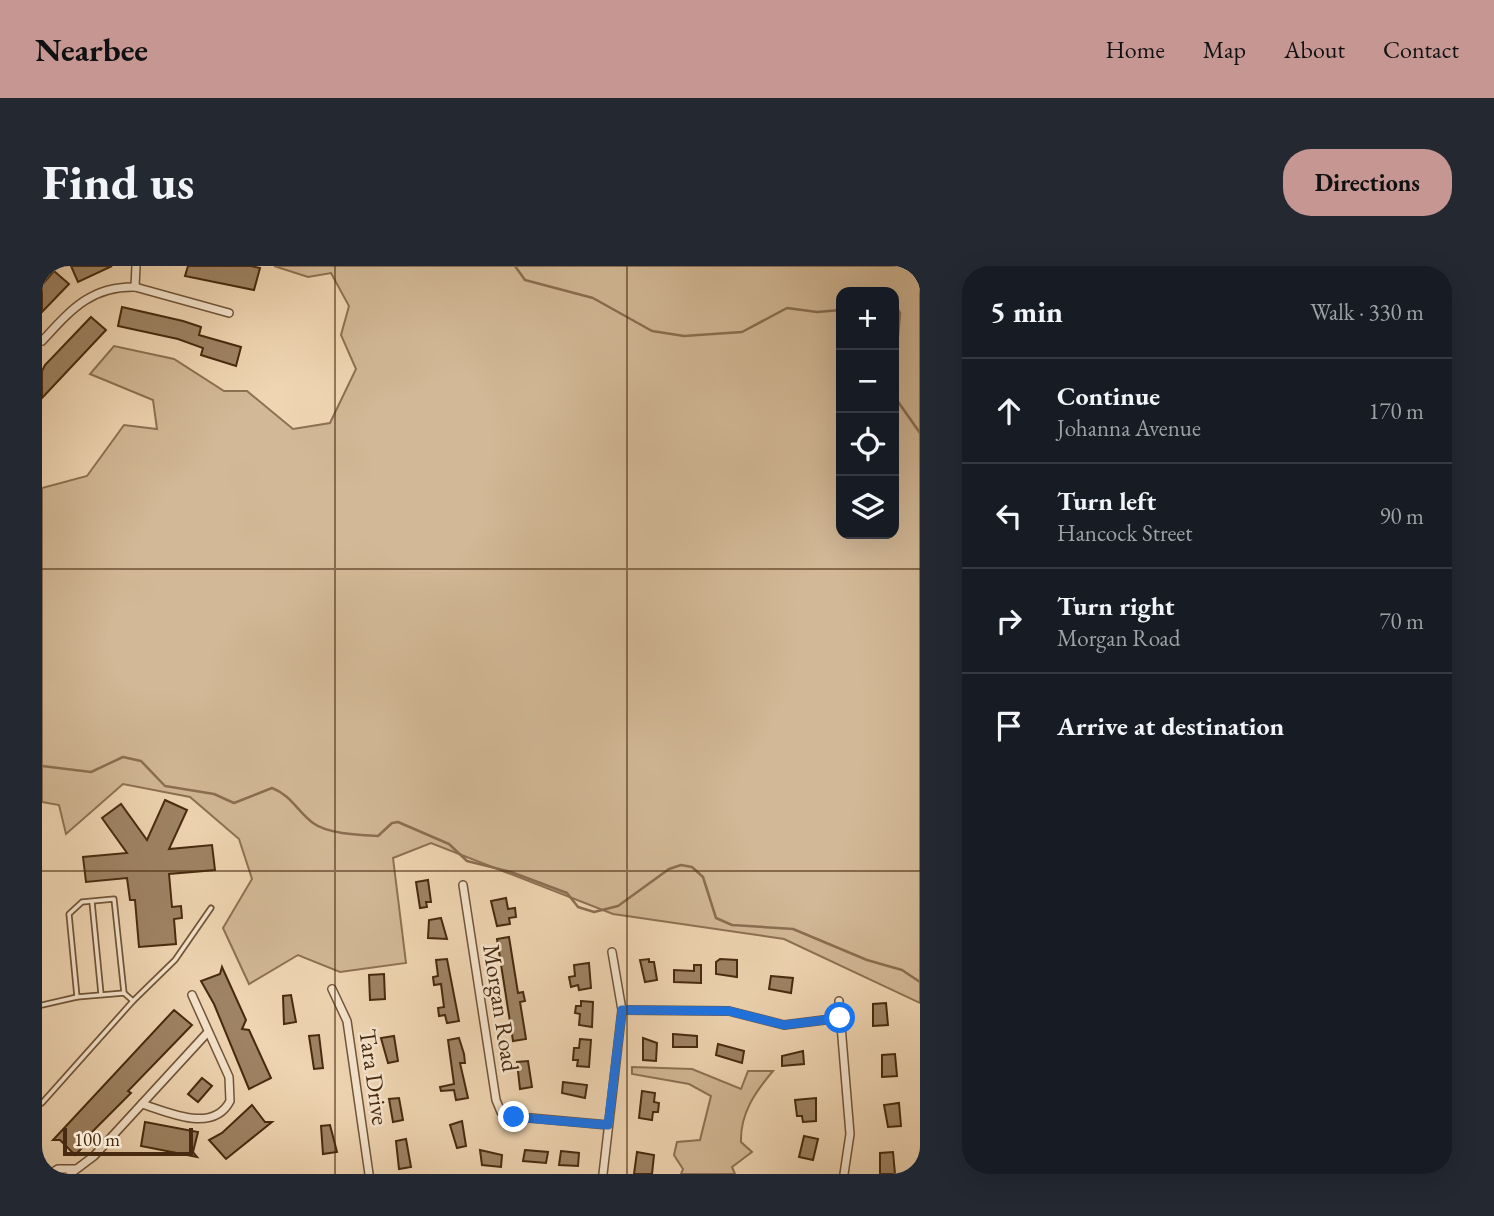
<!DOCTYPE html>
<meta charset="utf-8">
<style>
body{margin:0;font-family:"EB Garamond",serif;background:#242831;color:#f1f3f6}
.controls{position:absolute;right:21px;top:21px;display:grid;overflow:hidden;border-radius:14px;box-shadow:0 7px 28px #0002}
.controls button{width:63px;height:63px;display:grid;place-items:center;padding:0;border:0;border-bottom:2px solid #363941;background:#171b24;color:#f1f3f6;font:35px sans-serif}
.scale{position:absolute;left:21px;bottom:18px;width:130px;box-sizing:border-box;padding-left:7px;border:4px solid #472a0f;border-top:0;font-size:19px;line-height:24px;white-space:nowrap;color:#472a0f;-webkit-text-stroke:5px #f5e4cd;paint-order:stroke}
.stop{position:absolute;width:21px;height:21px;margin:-16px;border:5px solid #1a73e8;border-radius:50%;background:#fff}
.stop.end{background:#1a73e8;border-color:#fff;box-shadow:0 2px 7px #0008}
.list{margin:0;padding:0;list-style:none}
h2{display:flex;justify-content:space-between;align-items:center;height:91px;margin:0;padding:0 28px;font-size:30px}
h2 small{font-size:23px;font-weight:400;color:#9ea1a6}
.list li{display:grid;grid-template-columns:46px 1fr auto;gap:21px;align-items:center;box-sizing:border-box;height:105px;padding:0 28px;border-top:2px solid #363941}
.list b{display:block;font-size:26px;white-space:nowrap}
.list p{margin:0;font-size:23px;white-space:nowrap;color:#9ea1a6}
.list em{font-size:23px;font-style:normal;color:#9ea1a6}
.icon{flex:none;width:38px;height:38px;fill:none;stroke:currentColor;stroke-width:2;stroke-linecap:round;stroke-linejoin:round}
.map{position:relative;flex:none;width:878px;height:908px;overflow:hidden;border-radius:28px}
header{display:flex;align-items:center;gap:42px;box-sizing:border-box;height:98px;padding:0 35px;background:#c59692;color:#111}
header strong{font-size:33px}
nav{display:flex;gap:38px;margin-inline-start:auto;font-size:24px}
.intro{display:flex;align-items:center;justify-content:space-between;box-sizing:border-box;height:168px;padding:0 42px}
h1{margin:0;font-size:49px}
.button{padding:18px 32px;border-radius:28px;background:#c59692;color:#111;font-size:24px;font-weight:700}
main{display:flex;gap:42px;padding:0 42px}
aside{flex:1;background:#171b24;border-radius:28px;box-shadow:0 7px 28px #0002}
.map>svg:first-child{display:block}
.green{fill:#d2b896;stroke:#8c7152;stroke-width:2;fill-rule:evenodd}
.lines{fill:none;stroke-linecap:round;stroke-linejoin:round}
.stream{stroke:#8a6e50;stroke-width:2.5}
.building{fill:#9e8364;stroke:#472a0f;stroke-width:2}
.service-casing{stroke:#715538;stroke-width:7}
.minor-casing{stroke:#715538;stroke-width:10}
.service{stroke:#f5e4cd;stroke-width:3.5}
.minor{stroke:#f5e4cd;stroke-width:7}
.route{stroke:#1a73e8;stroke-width:9}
.grid{fill:none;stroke:#472a0f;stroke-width:2;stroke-opacity:0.55}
.labels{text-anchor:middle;stroke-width:5;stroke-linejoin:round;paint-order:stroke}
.street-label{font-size:24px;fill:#472a0f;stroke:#f5e4cd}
</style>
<header>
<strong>Nearbee</strong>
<nav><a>Home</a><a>Map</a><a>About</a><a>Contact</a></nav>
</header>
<div class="intro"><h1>Find us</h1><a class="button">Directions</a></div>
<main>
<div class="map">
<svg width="878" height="908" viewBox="0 0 878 908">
<rect width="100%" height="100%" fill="#efd5b2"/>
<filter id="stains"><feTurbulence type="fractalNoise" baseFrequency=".00286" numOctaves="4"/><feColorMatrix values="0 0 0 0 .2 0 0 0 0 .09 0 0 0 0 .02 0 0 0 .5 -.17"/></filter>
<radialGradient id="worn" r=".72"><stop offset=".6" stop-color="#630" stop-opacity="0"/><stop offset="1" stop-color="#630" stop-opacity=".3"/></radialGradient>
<g class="green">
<path d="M232,0H878V737L742,673L571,648L389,577L351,592L364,697L298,706L256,689L207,718L181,662L210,613L197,573L148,531L81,518L24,568L17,539L0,536V222L45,210L82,159L115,163L111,134L48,108L72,80L132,93L182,125H205L251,163L288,157L314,103L299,69L307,40L289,7L266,11ZM852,26V268H799V26Z"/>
<path d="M590,801L650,803L699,823L706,805H731C713,826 698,848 699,876L710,886L690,901L693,908H639L641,903L632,889L635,876L658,874L669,830L647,818L590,808Z"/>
</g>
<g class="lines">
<g class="stream">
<path d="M473,0L483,14L551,32L610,65L642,70L700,66L745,42L775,46L799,44"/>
<path d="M852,37L858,47L852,115"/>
<path d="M852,130L878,167"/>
<path d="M0,500L49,506L81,491L99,495L123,520L172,528L192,537L230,522C249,529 256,546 271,557C286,568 317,569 336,570L350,557L356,556L407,578L425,595L469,606L525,627L536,641L552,646L576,640L627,603L639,599L650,601L661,611L674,652L690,659L751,663L825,694L860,704L878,716"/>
</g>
</g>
<g class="building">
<path d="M29,0H70L36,16Z"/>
<path d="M146,0H209L218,2L212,24L143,10Z"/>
<path d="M12,5L27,18L0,46V19Z"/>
<path d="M80,41L141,55L159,61L157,69L199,81L194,100L159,89L161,82L136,73L76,60Z"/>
<path d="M49,51L64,64L0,132V105L3,99Z"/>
<path d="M123,534L145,544L127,583L170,579L173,604L127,608L130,641L139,640L140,652L132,653L134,678L97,681L93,634H88L85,612L44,616L41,591L85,587L60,552L79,538L105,574Z"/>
<path d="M386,614L389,636H384L385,641L378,642L374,616Z"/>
<path d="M464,632L466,643L473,642L474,651L467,652L468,658L455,660L449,635Z"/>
<path d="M399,652L405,673L386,672L387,654Z"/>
<path d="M467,671L476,727L481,726L483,735L478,736L484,773L471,775L455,673Z"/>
<path d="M405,693L417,755L405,757L403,749L397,750L396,742L402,741L399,718L392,719L391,711L396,710L394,694Z"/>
<path d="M607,693V696H612L615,714L603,716L598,694Z"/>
<path d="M678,693L695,694V711L674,708V696Z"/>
<path d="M547,697L549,722L537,724L536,719L529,721L527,711L533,710L532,699Z"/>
<path d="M652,699H659V717L632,716V704L652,705Z"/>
<path d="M180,701L204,754L200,763L207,764L229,812L207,823L172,738L159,715L178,708Z"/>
<path d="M342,708L343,733L328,734L327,709Z"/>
<path d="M729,710L751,712L749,727L727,723Z"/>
<path d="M249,729L254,756L242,758L241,730Z"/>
<path d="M539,735L551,736L550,761L537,759L538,748L533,747L534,740H539Z"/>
<path d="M844,737L846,759L831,760V738Z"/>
<path d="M132,744L150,759L86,825L89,827L46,870L48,872L38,884L33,889L18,874H11Z"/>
<path d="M631,768L655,770V781H631Z"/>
<path d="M277,769L281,802L272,803L267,770Z"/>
<path d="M352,770L356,795L346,797L339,772Z"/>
<path d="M417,772L422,788L423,797H418L426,832L414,834L412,824L399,825L398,821L412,818L406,774Z"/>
<path d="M601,772L615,777L614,795L601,794Z"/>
<path d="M538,773L549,774L547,801L535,800L536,794H531L532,782H537Z"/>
<path d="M676,778L702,785L700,797L674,789Z"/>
<path d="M761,785L762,798L740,800V790Z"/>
<path d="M853,788L855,810L840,811V789Z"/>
<path d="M486,795L490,821L478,823L475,796Z"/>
<path d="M160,812L170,820L156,836L146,828Z"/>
<path d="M521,816L545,819L543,832L520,827Z"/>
<path d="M600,825L613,827L612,836L617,837L616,846H611L610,854L597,852Z"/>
<path d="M357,832L361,854L351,856L347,833Z"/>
<path d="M774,832V855L761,856L760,850H755L753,834Z"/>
<path d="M857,837L859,860L846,861L842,839Z"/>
<path d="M210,839L223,856H230L184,893L167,874L180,867Z"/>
<path d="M420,855L424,880L415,882L408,859Z"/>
<path d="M103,856L156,866L151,886L155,891L99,880Z"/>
<path d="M288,859L295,886L281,888L279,860Z"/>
<path d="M762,870L776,873L771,894L757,891Z"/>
<path d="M364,873L369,901L357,903L354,875Z"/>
<path d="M438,884L460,889L459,901L440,899Z"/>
<path d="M483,884L506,886L504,897L481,895Z"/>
<path d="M519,885L537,887L536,900L517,899Z"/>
<path d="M595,886L612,889L610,908H592Z"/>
<path d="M851,886L853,908H838V887Z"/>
</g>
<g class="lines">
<defs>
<g id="service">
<path d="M50,636L59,728"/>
<path d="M35,731L27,648L40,636L72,633L82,727"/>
<path d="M0,739L35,731L82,727L91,735"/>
<path d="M0,837L91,735L133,694L169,642"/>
</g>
<g id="minor">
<path d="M93,21L94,0"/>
<path d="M0,75C28,45 48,20 93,21L187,47"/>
<path d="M421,619L454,834L459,846L466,850L566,859"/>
<path d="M290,723L305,755L327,908"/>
<path d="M797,735L808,868L802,908"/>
<path d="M580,744L687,745L742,759L798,752"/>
<path d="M100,838C126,846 171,868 188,835L187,811L150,729"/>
<path d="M8,908L16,903H33"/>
<path d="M28,908L52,890L166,766"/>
<path d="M561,908L580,744L570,686"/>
</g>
</defs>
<use href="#service" class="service-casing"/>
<use href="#minor" class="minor-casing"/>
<use href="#service" class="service"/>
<use href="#minor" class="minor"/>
</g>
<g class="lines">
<path class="route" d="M472,851L566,859L580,744L687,745L742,759L798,752"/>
</g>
<path class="grid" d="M293,0V908M585,0V908M0,303H878M0,605H878"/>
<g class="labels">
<g class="street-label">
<text transform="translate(459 742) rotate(81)" y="8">Morgan Road</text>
<text transform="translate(332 811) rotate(82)" y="8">Tara Drive</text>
</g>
</g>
<rect width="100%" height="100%" filter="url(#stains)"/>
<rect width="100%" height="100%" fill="url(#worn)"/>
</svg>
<div class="controls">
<button>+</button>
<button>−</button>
<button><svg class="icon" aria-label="locate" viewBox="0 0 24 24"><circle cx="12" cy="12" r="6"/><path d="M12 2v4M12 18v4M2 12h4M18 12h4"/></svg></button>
<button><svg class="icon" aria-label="layers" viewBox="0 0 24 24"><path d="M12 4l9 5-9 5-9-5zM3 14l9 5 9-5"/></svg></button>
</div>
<div class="scale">100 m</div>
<div class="stop" style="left:798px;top:752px"></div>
<div class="stop end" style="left:472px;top:851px"></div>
</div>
<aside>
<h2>5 min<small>Walk · 330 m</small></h2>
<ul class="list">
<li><svg class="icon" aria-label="ahead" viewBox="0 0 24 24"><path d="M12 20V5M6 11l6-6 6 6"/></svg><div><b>Continue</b><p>Johanna Avenue</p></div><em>170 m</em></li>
<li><svg class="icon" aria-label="left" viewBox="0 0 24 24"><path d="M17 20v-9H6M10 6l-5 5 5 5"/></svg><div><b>Turn left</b><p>Hancock Street</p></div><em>90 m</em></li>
<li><svg class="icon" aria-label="right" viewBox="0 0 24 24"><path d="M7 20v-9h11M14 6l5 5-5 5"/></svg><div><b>Turn right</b><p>Morgan Road</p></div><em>70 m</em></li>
<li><svg class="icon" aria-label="arrive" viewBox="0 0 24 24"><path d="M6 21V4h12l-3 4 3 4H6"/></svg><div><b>Arrive at destination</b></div></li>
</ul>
</aside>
</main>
